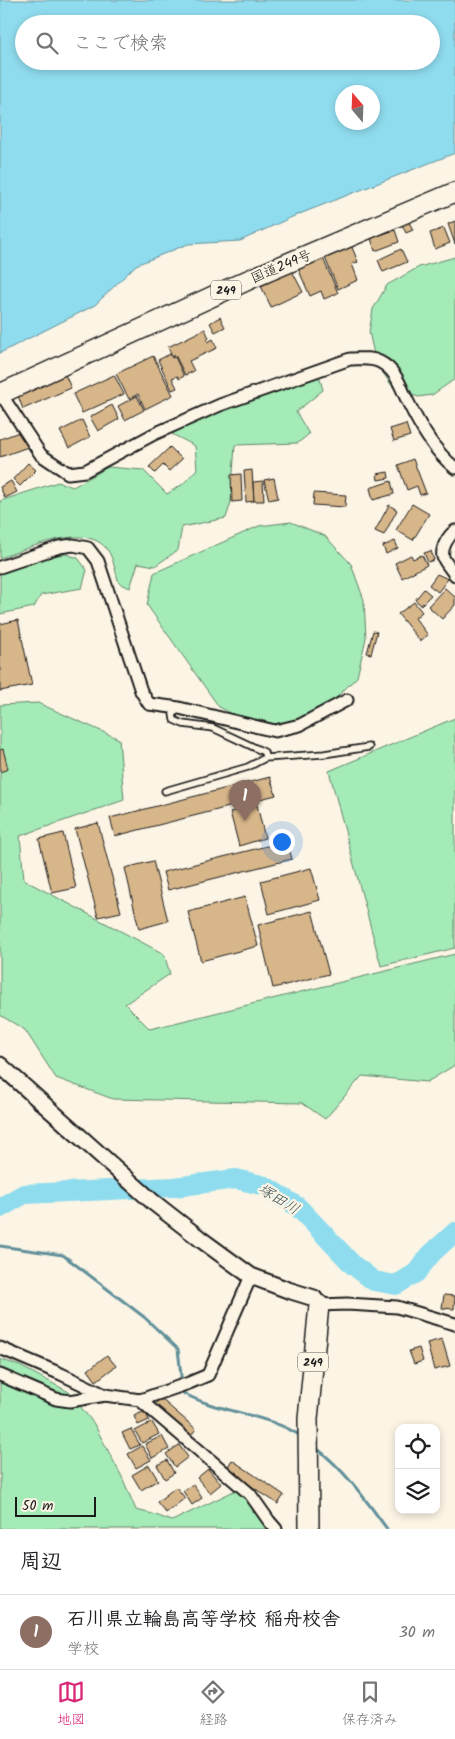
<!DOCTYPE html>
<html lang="ja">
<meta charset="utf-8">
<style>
body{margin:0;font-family:Kalam,"Klee One",sans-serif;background:#f6f6f6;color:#202124}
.controls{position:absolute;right:15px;bottom:15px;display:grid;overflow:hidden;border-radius:10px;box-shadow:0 2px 8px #0003}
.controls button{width:45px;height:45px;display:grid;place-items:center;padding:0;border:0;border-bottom:1px solid #e0e0e0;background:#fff;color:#202124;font:25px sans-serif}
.compass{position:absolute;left:335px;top:85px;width:45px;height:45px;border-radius:50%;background:#fff;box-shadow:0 2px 8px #0003;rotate:341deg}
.scale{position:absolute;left:15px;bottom:12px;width:81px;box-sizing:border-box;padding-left:5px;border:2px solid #1c1c1c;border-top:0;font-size:14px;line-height:18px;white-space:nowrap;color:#1c1c1c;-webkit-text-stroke:4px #fcf5e5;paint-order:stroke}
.you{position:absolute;left:281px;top:841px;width:18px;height:18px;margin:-12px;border:4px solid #fff;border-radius:50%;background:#1a73e8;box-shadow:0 0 0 8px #1a73e833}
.badge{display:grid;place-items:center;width:32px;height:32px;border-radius:50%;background:#db2777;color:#fff;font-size:16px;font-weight:700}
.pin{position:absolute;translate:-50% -41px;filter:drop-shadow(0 1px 2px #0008)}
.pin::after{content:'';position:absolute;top:26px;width:18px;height:15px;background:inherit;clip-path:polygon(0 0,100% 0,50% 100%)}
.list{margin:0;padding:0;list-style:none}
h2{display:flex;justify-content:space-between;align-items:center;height:65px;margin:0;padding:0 20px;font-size:21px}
h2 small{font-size:16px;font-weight:400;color:#757577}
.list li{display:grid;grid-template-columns:32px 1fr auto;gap:15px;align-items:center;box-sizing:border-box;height:75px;padding:0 20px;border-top:1px solid #e0e0e0}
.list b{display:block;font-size:19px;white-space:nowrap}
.list p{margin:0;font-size:16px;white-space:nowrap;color:#757577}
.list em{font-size:16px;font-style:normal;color:#757577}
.icon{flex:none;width:28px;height:28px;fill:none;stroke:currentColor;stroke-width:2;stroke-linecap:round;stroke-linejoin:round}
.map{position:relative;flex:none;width:455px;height:1529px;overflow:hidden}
.search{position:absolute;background:#fff;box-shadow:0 2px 8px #0003;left:15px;right:15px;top:15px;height:55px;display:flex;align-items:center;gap:12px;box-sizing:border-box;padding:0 18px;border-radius:28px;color:#757577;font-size:19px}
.sheet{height:140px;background:#fff}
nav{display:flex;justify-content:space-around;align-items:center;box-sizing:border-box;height:70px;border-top:1px solid #e0e0e0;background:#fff;font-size:14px;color:#757577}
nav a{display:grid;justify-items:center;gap:2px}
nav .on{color:#db2777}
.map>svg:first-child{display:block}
.green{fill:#a4ebb7;stroke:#60846a}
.water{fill:#8fdcee;stroke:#618f9a;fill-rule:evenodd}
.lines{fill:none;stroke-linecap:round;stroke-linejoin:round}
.stream{stroke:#618f9a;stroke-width:3}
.river{stroke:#8fdcee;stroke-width:20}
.building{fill:#d7b68a;stroke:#1c1c1c}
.service-casing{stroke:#1c1c1c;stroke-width:9}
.minor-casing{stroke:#1c1c1c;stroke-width:15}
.tertiary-casing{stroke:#1c1c1c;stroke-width:19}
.trunk-casing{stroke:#1c1c1c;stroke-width:22}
.service{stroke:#fcf5e5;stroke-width:5.5}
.minor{stroke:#fcf5e5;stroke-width:11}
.tertiary{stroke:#fcf5e5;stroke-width:15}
.trunk{stroke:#fcf5e5;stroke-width:19}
.labels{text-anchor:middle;stroke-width:4.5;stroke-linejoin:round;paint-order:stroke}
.shield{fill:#fcf5e5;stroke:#5f5d58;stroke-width:1}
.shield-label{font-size:12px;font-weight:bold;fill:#1c1c1c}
.street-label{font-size:14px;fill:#1c1c1c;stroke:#fcf5e5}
.water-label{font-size:15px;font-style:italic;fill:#3e565b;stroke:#fcf5e5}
</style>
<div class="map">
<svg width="455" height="1529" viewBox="0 0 455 1529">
<rect width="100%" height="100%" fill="#fcf5e5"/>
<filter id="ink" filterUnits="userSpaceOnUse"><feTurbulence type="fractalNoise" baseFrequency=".02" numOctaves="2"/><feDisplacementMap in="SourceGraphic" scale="10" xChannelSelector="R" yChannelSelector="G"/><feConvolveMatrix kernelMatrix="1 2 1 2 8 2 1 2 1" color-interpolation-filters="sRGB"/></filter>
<g filter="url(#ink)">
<g class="green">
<path d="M455,257V379L432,395L418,397L392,386L376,363L369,332L373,309L387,285L419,267Z"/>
<path d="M319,375L323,390L296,412L309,434L298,443L235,445L231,502L226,518L182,527L178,550L155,566L138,563L130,588L119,583C116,574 114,562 110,554C91,518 28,549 0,558V501L58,482L73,487L108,467L143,470L167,494L183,484L197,469L195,446L172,434L215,411Z"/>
<path d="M291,522L325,536L351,564L364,600L366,638L357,677L333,701L294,723L254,725L219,707L147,605L154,573L259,526Z"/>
<path d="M66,554L78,558L87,570L82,588L41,595L34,607L0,614V572L49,556Z"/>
<path d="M38,703L119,739L124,800L20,836L24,880L164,954L170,974L125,1004L150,1029L455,954V1065L427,1082L362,1076L325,1119L302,1103L113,1099L56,1078L25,1030L0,1015V705Z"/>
<path d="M455,718V948L381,966L329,771Z"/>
<path d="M0,1359L20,1366L69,1392L94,1424L122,1477L136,1510L153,1514L172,1521L236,1490L262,1510L280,1529H0Z"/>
</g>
<path class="water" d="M0,0H455V153L292,217L240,241L188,244L136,265L95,305L0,353ZM24,24H431V61H24ZM342,92H372V122H342Z"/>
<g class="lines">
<g class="stream">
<path d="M0,1246L63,1255L144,1317L178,1349L183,1393C219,1413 270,1414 302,1437"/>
<path d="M315,1447C344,1469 366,1500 387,1529"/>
</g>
<path class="river" d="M0,1208L24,1194L174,1187L236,1179L265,1186L298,1207L353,1265L374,1281L396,1285L416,1273L431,1254L455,1232"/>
</g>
<g class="building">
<path d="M455,221V244L448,224Z"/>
<path d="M409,222L413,230L406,233L402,225Z"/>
<path d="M444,228L450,243L435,249L430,233Z"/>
<path d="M395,230L399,242L375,251L371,238Z"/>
<path d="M351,245L358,262L352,264L358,280L338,289L323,253Z"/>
<path d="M401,249L407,262L383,272L378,260Z"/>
<path d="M322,256L338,293L324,299L321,291L310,296L297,266Z"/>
<path d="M292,271L303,292L271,307L261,286Z"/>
<path d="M220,317L225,327L215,332L210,323Z"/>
<path d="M205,329L209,338L207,340L208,342L213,339L217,348L189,361L194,371L185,375L175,355L172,357L168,347Z"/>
<path d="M170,354L172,358L175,357L184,376L179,379L178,376L172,378L177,388L172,390L158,360Z"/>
<path d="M153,356L173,395L145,409L138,394L129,399L116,374Z"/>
<path d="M63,370L71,388L23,409L16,391Z"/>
<path d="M114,375L124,394L82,413L73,394Z"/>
<path d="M137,396L144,410L125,420L118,406Z"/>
<path d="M112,405L119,419L98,431L90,417Z"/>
<path d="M82,420L90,437L69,448L60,431Z"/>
<path d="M406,424L410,436L394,441L390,429Z"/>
<path d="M22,431L28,447L0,457V439Z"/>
<path d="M170,447L182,459L169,471L163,465L155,473L149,467Z"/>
<path d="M413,459L426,493L420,495L417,486L407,490L398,465Z"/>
<path d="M28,463L36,470L20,486L13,479Z"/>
<path d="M252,470L254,501L246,502L244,471Z"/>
<path d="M388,472L389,478L378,480L377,474Z"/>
<path d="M241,474L242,501L232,502L231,475Z"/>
<path d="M274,478L278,498L269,500L264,480Z"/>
<path d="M11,481L17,492L5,498L0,487Z"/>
<path d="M263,481L264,501H254L253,482Z"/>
<path d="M391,481L394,494L373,500L370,488Z"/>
<path d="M314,493L346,495L345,507L313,505Z"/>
<path d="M412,504L429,514L413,540L396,530Z"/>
<path d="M389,505L397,510L384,535L375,531Z"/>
<path d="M395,541L398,548L386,554L383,546Z"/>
<path d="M431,551L434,560L428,562L424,553Z"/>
<path d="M411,555L413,559L422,555L427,565L402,578L395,563Z"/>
<path d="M437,574L448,579L438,592L429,585Z"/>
<path d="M445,588L455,597V605L442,619L428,606Z"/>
<path d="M424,589L431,595L421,605L415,600Z"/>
<path d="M414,602L422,612L415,618L428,635L420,641L398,614Z"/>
<path d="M18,620L32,685L0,691V624Z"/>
<path d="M373,631L377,632L371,654L367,653Z"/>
<path d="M3,749L8,769L0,772V750Z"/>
<path d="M270,777L276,795L115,836L110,818Z"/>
<path d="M257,805L265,838L239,846L230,812Z"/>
<path d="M98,823L121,912L98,917L75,829Z"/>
<path d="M63,833L76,888L52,893L39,839Z"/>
<path d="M287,841L292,859L168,890L163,872Z"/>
<path d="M153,861L168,921L139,929L125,868Z"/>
<path d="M311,868L320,900L269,914L261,881Z"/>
<path d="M245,897L258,946L201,961L188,912Z"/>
<path d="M312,911L329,974L273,988L258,925Z"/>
<path d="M444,1295L455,1296L454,1309L442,1308Z"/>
<path d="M442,1339L450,1366L434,1370L427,1343Z"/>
<path d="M419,1348L423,1361L414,1364L409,1351Z"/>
<path d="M107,1355L116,1366L96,1381L88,1370Z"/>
<path d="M160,1398L196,1429L188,1439L152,1408Z"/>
<path d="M145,1411L149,1420L138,1425L134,1416Z"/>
<path d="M152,1422L159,1434L142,1443L135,1431Z"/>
<path d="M131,1429L140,1445L130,1449L122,1433Z"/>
<path d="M162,1436L169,1449L152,1458L145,1444Z"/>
<path d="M179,1445L188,1457L175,1467L166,1454Z"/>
<path d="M142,1446L151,1460L136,1468L128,1454Z"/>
<path d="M167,1460L174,1473L165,1479L157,1465Z"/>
<path d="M232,1460L284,1495L278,1504L226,1469Z"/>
<path d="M149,1465L158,1480L141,1490L132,1475Z"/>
<path d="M208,1469L221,1484L210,1493L197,1478Z"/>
<path d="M193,1484L202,1498L192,1505L183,1491Z"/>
<path d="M176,1487L185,1498L166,1513L157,1502Z"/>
</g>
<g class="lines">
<defs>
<g id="service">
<path d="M265,758L324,754L369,747"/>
<path d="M165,791L248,767L265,758L264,752L213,728L183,724L174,720L173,714L179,708"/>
</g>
<g id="minor">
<path d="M1,394L41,455L68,473L85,471L154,434L220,405L350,359C360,359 371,357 380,362C397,371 400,386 408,402C420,426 434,451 455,468"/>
<path d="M455,531C448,536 441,548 443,557C445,563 452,570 455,575"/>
<path d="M0,567L59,547L73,545L88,548L98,561L141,691L149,704L179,708L275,731L300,725L347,700"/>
<path d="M319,1305L347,1304L397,1307L455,1324"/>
<path d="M0,1348L61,1374L105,1395"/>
<path d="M0,1375L56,1399L70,1401L105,1395L140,1400L189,1383L208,1375L251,1276"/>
<path d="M140,1400L250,1494L269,1521L276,1529"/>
</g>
<path id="tertiary" d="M0,1065L153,1202L203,1241L251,1276L288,1290L314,1298L319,1305"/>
<g id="trunk">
<path d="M0,394L248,280L455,192"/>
<path d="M309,1529L308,1419L319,1305"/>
</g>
</defs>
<use href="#service" class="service-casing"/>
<use href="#minor" class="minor-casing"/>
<use href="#tertiary" class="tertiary-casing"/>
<use href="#trunk" class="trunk-casing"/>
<use href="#service" class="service"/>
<use href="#minor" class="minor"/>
<use href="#tertiary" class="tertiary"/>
<use href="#trunk" class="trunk"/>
</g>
</g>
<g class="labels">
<g class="shield">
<rect x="211" y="280.5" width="30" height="19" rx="4"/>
<rect x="298" y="1352.5" width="30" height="19" rx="4"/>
</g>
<g class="shield-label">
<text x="226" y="294">249</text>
<text x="313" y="1366">249</text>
</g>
<g class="street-label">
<text transform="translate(281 266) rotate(-23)" y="5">国道249号</text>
</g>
<g class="water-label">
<text transform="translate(279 1199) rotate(31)" y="5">塚田川</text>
</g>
</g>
</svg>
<div class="controls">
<button><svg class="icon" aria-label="locate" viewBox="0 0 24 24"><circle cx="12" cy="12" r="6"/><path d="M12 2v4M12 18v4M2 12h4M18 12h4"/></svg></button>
<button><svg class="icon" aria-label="layers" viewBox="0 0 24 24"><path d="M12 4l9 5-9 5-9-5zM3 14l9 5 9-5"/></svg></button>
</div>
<svg class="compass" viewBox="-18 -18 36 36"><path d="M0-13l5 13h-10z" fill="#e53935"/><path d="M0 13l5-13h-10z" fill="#757577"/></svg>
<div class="scale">50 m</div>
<div class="you"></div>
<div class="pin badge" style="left:245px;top:821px;background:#8d6e63">1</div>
<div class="search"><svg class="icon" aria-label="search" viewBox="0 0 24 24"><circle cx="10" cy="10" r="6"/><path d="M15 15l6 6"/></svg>ここで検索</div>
</div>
<section class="sheet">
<h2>周辺<small></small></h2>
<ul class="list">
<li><span class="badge" style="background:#8d6e63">1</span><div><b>石川県立輪島高等学校 稲舟校舎</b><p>学校</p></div><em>30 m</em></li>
</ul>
</section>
<nav>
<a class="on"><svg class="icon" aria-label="map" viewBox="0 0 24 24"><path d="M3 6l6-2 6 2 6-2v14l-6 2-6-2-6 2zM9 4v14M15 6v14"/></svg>地図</a>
<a><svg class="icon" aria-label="directions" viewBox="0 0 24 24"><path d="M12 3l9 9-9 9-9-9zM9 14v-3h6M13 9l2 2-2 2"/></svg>経路</a>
<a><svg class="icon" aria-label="saved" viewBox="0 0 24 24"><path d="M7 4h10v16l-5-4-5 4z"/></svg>保存済み</a>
</nav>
